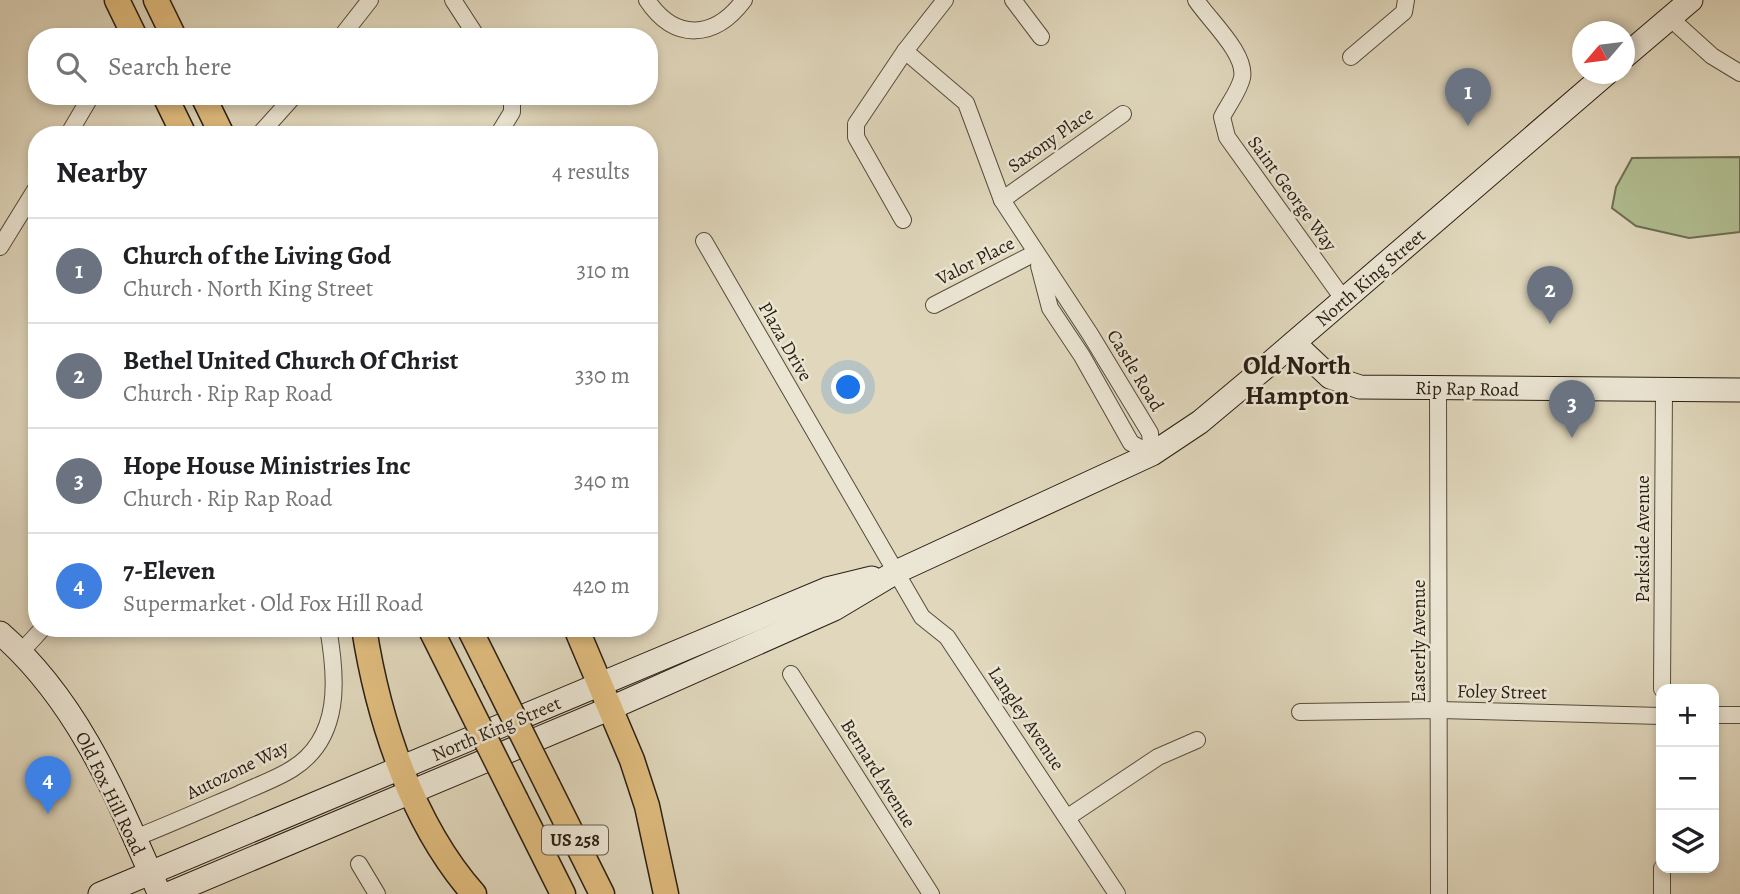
<!DOCTYPE html>
<meta charset="utf-8">
<style>
body{margin:0;font-family:Alegreya,serif;background:#f2f2f2;color:#202124}
.controls{position:absolute;right:21px;bottom:21px;display:grid;overflow:hidden;border-radius:14px;box-shadow:0 4px 10px #0003}
.controls button{width:63px;height:63px;display:grid;place-items:center;padding:0;border:0;border-bottom:2px solid #e0e0e0;background:#fff;color:#202124;font:35px sans-serif}
.compass{position:absolute;left:1572px;top:21px;width:63px;height:63px;border-radius:50%;background:#fff;box-shadow:0 4px 10px #0003;rotate:242deg}
.you{position:absolute;left:849px;top:388px;width:24px;height:24px;margin:-18px;border:5px solid #fff;border-radius:50%;background:#1a73e8;box-shadow:0 0 0 10px #1a73e833}
.badge{display:grid;place-items:center;width:46px;height:46px;border-radius:50%;background:#d93025;color:#fff;font-size:23px;font-weight:700}
.pin{position:absolute;translate:-50% -58px;filter:drop-shadow(0 2px 4px #0008)}
.pin::after{content:'';position:absolute;top:37px;width:24px;height:21px;background:inherit;clip-path:polygon(0 0,100% 0,50% 100%)}
.list{margin:0;padding:0;list-style:none}
h2{display:flex;justify-content:space-between;align-items:center;height:91px;margin:0;padding:0 28px;font-size:30px}
h2 small{font-size:23px;font-weight:400;color:#757577}
.list li{display:grid;grid-template-columns:46px 1fr auto;gap:21px;align-items:center;box-sizing:border-box;height:105px;padding:0 28px;border-top:2px solid #e0e0e0}
.list b{display:block;font-size:26px;white-space:nowrap}
.list p{margin:0;font-size:23px;white-space:nowrap;color:#757577}
.list em{font-size:23px;font-style:normal;color:#757577}
.icon{flex:none;width:38px;height:38px;fill:none;stroke:currentColor;stroke-width:2;stroke-linecap:round;stroke-linejoin:round}
.map{position:relative;flex:none;width:1740px;height:894px;overflow:hidden}
.search{position:absolute;background:#fff;box-shadow:0 4px 10px #0003;left:28px;top:28px;width:630px;height:77px;display:flex;align-items:center;gap:18px;box-sizing:border-box;padding:0 24px;border-radius:28px;color:#757577;font-size:26px}
.panel{position:absolute;background:#fff;box-shadow:0 4px 10px #0003;left:28px;top:126px;width:630px;height:511px;border-radius:28px}
.map>svg:first-child{display:block}
.green{fill:#b1be91;stroke:#6d6e52;stroke-width:2}
.lines{fill:none;stroke-linecap:round;stroke-linejoin:round}
.street-casing{stroke:#574c3d;stroke-width:18}
.secondary-casing{stroke:#291e13;stroke-width:25}
.primary-casing{stroke:#291e13;stroke-width:27}
.street{stroke:#ebe5d3;stroke-width:16}
.secondary{stroke:#ebe5d3;stroke-width:23}
.primary{stroke:#e0bc7e;stroke-width:24}
.primary-bridge-casing{stroke:#291e13;stroke-width:27;stroke-linecap:butt}
.primary-bridge{stroke:#e0bc7e;stroke-width:24}
.labels{text-anchor:middle;stroke-width:5;stroke-linejoin:round;paint-order:stroke}
.shield{fill:#ebe5d3;stroke:#635a4d;stroke-width:2}
.shield-label{font-size:18px;font-weight:bold;fill:#291e13}
.street-label{font-size:19px;fill:#291e13;stroke:#ebe5d3}
.district-label{font-size:26px;font-weight:bold;fill:#291e13;stroke:#ebe5d3}
</style>
<div class="map">
<svg width="1740" height="894" viewBox="0 0 1740 894">
<rect width="100%" height="100%" fill="#e0d7bc"/>
<filter id="stains"><feTurbulence type="fractalNoise" baseFrequency=".00286" numOctaves="4"/><feColorMatrix values="0 0 0 0 .2 0 0 0 0 .09 0 0 0 0 .02 0 0 0 .5 -.17"/></filter>
<radialGradient id="worn" r=".72"><stop offset=".6" stop-color="#630" stop-opacity="0"/><stop offset="1" stop-color="#630" stop-opacity=".3"/></radialGradient>
<path class="green" d="M1740,157V232L1689,238L1636,226L1612,208L1616,187L1632,158Z"/>
<g class="lines">
<defs>
<g id="street">
<path d="M453,0L477,37"/>
<path d="M647,0C675,42 715,39 744,0"/>
<path d="M1013,0L1041,37"/>
<path d="M1196,0C1209,20 1247,54 1242,78C1239,91 1228,105 1222,117L1227,137L1344,300"/>
<path d="M1670,18L1712,56L1740,73"/>
<path d="M341,37L370,0"/>
<path d="M905,51L966,103L1002,200L1090,334L1150,433L1152,454"/>
<path d="M1351,57L1404,12L1406,0"/>
<path d="M68,135L91,96"/>
<path d="M259,135L294,96"/>
<path d="M498,135L512,112V96"/>
<path d="M1002,200L1123,114"/>
<path d="M903,220L856,137V124L905,51L945,0"/>
<path d="M704,241L922,617L947,637L1117,894"/>
<path d="M0,247L37,187"/>
<path d="M1039,266L1050,308L1082,356L1131,443L1152,454"/>
<path d="M934,305L1035,253"/>
<path d="M1438,387L1439,894"/>
<path d="M21,652L43,628"/>
<path d="M791,674L931,894"/>
<path d="M1662,689L1664,390"/>
<path d="M1300,712L1440,710L1661,716"/>
<path d="M1714,715H1740"/>
<path d="M1068,817L1158,757L1197,740"/>
<path d="M135,838C170,824 204,809 239,794C256,786 276,779 292,769C342,738 337,678 328,628"/>
<path d="M359,864L377,894"/>
<path d="M1662,894V868"/>
</g>
<g id="secondary">
<path d="M1624,57L1691,0"/>
<path d="M1294,343L1330,377L1360,387L1740,390"/>
<path d="M0,633C78,701 116,795 157,888"/>
<path d="M100,894L827,589L872,578"/>
<path d="M168,894L611,708L834,609L896,572L1152,454L1200,422L1261,371L1606,74"/>
</g>
<g id="primary">
<path d="M117,0L135,37"/>
<path d="M156,0L174,37"/>
<path d="M165,96L184,135"/>
<path d="M203,96L222,135"/>
<path d="M364,628C378,719 412,824 474,894"/>
<path d="M430,628L463,694"/>
<path d="M469,628L495,680"/>
<path d="M576,628L632,760L647,806L666,894"/>
<path d="M548,786L602,894"/>
<path d="M516,800L563,894"/>
</g>
</defs>
<use href="#street" class="street-casing"/>
<use href="#secondary" class="secondary-casing"/>
<use href="#primary" class="primary-casing"/>
<use href="#street" class="street"/>
<use href="#secondary" class="secondary"/>
<use href="#primary" class="primary"/>
<defs>
<g id="primary-bridge">
<path d="M495,680L548,786"/>
<path d="M463,694L516,800"/>
</g>
</defs>
<use href="#primary-bridge" class="primary-bridge-casing"/>
<use href="#primary-bridge" class="primary-bridge"/>
</g>
<g class="labels">
<rect class="shield" x="542" y="825.5" width="66" height="29" rx="5"/>
<g class="shield-label">
<text x="575" y="846">US 258</text>
</g>
<g class="street-label">
<text transform="translate(1050 139) rotate(-35)" y="7">Saxony Place</text>
<text transform="translate(1293 193) rotate(54)" y="7">Saint George Way</text>
<text transform="translate(975 260) rotate(-27)" y="7">Valor Place</text>
<text transform="translate(1370 277) rotate(-41)" y="7">North King Street</text>
<text transform="translate(786 341) rotate(60)" y="7">Plaza Drive</text>
<text transform="translate(1136 370) rotate(59)" y="7">Castle Road</text>
<text transform="translate(1467 388) rotate(1)" y="7">Rip Rap Road</text>
<text transform="translate(1642 539) rotate(-90)" y="7">Parkside Avenue</text>
<text transform="translate(1418 641) rotate(-90)" y="7">Easterly Avenue</text>
<text transform="translate(1502 691) rotate(1)" y="7">Foley Street</text>
<text transform="translate(1027 718) rotate(56)" y="7">Langley Avenue</text>
<text transform="translate(496 728) rotate(-23)" y="7">North King Street</text>
<text transform="translate(237 769) rotate(-26)" y="7">Autozone Way</text>
<text transform="translate(879 773) rotate(58)" y="7">Bernard Avenue</text>
<text transform="translate(111 793) rotate(64)" y="7">Old Fox Hill Road</text>
</g>
<g class="district-label">
<text x="1297" y="374">Old North<tspan x="1297" dy="30">Hampton</tspan></text>
</g>
</g>
<rect width="100%" height="100%" filter="url(#stains)"/>
<rect width="100%" height="100%" fill="url(#worn)"/>
</svg>
<div class="controls">
<button>+</button>
<button>−</button>
<button><svg class="icon" aria-label="layers" viewBox="0 0 24 24"><path d="M12 4l9 5-9 5-9-5zM3 14l9 5 9-5"/></svg></button>
</div>
<svg class="compass" viewBox="-18 -18 36 36"><path d="M0-13l5 13h-10z" fill="#e53935"/><path d="M0 13l5-13h-10z" fill="#757577"/></svg>
<div class="you"></div>
<div class="pin badge" style="left:1468px;top:126px;background:#6b7280">1</div>
<div class="pin badge" style="left:1550px;top:324px;background:#6b7280">2</div>
<div class="pin badge" style="left:1572px;top:438px;background:#6b7280">3</div>
<div class="pin badge" style="left:48px;top:814px;background:#3f7fe0">4</div>
<div class="search"><svg class="icon" aria-label="search" viewBox="0 0 24 24"><circle cx="10" cy="10" r="6"/><path d="M15 15l6 6"/></svg>Search here</div>
<section class="panel">
<h2>Nearby<small>4 results</small></h2>
<ul class="list">
<li><span class="badge" style="background:#6b7280">1</span><div><b>Church of the Living God</b><p>Church · North King Street</p></div><em>310 m</em></li>
<li><span class="badge" style="background:#6b7280">2</span><div><b>Bethel United Church Of Christ</b><p>Church · Rip Rap Road</p></div><em>330 m</em></li>
<li><span class="badge" style="background:#6b7280">3</span><div><b>Hope House Ministries Inc</b><p>Church · Rip Rap Road</p></div><em>340 m</em></li>
<li><span class="badge" style="background:#3f7fe0">4</span><div><b>7-Eleven</b><p>Supermarket · Old Fox Hill Road</p></div><em>420 m</em></li>
</ul>
</section>
</div>
